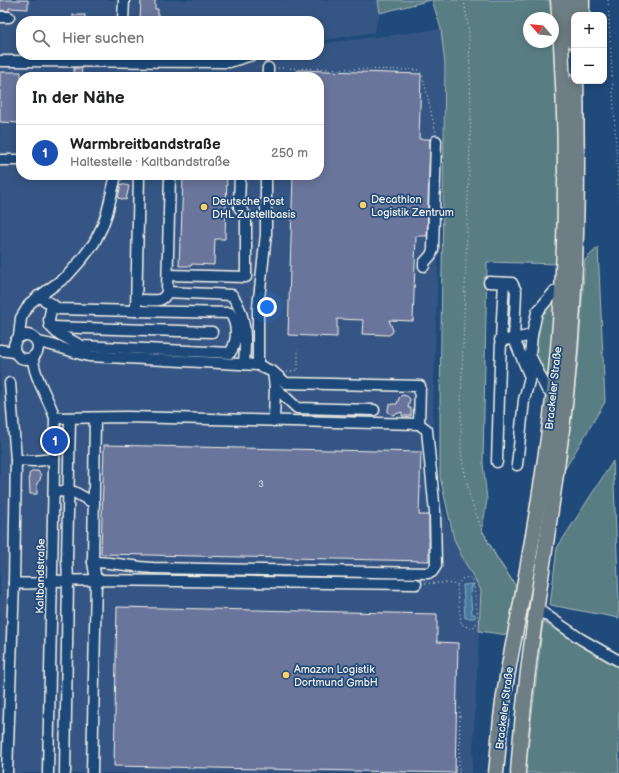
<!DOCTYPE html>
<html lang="de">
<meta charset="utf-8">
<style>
body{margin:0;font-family:"Balsamiq Sans",sans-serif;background:#f6f6f6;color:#202124}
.controls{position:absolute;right:12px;top:12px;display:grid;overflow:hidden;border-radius:8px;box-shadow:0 2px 10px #0003}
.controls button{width:36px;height:36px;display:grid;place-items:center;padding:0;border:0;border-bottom:1px solid #e0e0e0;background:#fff;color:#202124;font:20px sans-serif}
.compass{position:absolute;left:523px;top:12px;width:36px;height:36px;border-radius:50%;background:#fff;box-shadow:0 2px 10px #0003;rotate:298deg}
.you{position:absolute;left:267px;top:307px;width:14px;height:14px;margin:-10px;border:3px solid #fff;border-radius:50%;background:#1a73e8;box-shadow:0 0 0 6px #1a73e833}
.badge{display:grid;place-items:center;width:26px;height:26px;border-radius:50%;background:#b45309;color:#fff;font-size:13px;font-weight:700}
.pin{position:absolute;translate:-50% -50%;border:2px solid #fff;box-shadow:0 1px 4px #0006}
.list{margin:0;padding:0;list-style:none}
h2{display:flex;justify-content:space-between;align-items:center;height:52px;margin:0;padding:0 16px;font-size:17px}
h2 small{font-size:13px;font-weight:400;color:#757577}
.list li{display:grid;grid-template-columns:26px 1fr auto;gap:12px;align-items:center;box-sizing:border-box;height:56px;padding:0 16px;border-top:1px solid #e0e0e0}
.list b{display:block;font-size:15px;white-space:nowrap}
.list p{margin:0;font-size:13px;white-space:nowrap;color:#757577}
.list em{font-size:13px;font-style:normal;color:#757577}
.icon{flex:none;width:22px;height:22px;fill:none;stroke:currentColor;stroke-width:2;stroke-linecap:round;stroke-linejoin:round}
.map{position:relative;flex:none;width:619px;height:773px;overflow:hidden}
.search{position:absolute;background:#fff;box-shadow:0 2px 10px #0003;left:16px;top:16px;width:308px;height:44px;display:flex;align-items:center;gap:10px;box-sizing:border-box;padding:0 14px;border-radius:16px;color:#757577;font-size:15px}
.panel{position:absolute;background:#fff;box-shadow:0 2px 10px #0003;left:16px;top:72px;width:308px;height:108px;border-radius:16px}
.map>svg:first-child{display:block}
.built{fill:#365784;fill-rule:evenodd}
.green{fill:#587e83;stroke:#a6b8b6}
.water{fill:#457ba2;stroke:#8baabe}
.building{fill:#6b749c;stroke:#f4f1e8}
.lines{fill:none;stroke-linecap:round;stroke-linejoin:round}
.minor-casing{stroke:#f4f1e8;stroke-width:13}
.highway-casing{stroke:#f4f1e8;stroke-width:17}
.path{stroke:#f4f1e8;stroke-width:1;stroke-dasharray:1 3;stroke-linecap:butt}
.minor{stroke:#1f4a7a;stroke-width:10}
.highway{stroke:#6d7e84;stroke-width:14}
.poi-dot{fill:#ffd166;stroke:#1f4a7a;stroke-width:1.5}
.labels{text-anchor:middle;stroke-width:3.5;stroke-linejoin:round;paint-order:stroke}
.number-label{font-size:9px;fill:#d2d2d5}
.poi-label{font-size:11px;fill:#f4f1e8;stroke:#1f4a7a;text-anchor:start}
.street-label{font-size:11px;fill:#f4f1e8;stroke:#1f4a7a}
</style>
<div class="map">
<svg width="619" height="773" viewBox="0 0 619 773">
<rect width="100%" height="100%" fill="#1f4a7a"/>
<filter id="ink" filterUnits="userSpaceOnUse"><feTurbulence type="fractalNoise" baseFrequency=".025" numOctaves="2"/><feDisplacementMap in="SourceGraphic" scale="8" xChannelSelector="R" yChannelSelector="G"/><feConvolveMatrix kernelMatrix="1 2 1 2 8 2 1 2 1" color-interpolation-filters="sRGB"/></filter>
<g filter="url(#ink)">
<path class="built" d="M0,0H378L380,13L374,32L319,41V21H21V55H144L147,69L241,65L243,63L236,57L225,58L150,55H319V44L441,29L445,65L432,438L436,487L443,509L454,539L464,561L481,590L472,773H0ZM21,77H319V175H21Z"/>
<g class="green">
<path d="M378,0H431L380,13Z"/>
<path d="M432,0H550L552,18H529V42H553V31L559,144V264L487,262L483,463L487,500L482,530L497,558L516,586L517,591L508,635L479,631L481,590L464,561L454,539L440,477V401L445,65L441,29Z"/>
<path d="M598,247L605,402L565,469L578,360L585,260Z"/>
<path d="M555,298L548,381L534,358L537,319Z"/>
<path d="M613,461L619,602V618L550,605L557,548Z"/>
<path d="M543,622L609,662L619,667V773H525Z"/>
</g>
<path class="water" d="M473,584V587H470L472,614H475V618H465L463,585Z"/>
<g class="building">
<path d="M0,0H28V9L9,8V11L0,10Z"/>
<path d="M141,0H155V9H158V21H140Z"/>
<rect x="73" y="15" width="12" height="6"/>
<path d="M74,68H82L81,77H74Z"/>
<path d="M297,70L421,74L419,139H430L427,236H416L413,321L389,320L393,330L392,333L389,335L362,334L363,320L337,319V337L288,335L293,175H319V77H297Z"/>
<path d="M0,72H21V123L0,122Z"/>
<path d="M183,175H227L225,239H215L214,265L192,264L191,266H179L180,241H181Z"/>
<path d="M121,184L129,186L126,200L118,198Z"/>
<path d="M402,395L407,396L410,399L408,408H411V416H402V412L393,415L388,412V409L389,405L393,404H397L399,398Z"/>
<path d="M104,445L421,452L419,515H429V561L101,554Z"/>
<path d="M33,471H38L41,475L40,480L37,483V494H30L29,474Z"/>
<path d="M117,607L437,614V642L458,643L455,773L114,766Z"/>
</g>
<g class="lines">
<defs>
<g id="minor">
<path d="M0,17H9"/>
<path d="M123,21L124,0"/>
<path d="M0,61L229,62L252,55"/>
<path d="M268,77V68"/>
<path d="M0,160H21"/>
<path d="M424,266V263L431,255L433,250L436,141"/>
<path d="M168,275L246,277V216L239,207L240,175"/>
<path d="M489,282L512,283L516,291L514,339L532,335"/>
<path d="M167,292L232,295C247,316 246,339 244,364"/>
<path d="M38,296L59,309L136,311L139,175"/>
<path d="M144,300C154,300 163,303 167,292L170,175"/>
<path d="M52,304L49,320L50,326L57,333L82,346L230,353C238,341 238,325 230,313L136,311"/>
<path d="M52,327L212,332"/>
<circle cx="26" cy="347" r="12"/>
<path d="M19,337L21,318L30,303L67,276L82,259L94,243L102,227L107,213L116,175"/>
<path d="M500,340L514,339L530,377L524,400L517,465"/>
<path d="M37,342C55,344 71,352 89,356L258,365L273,372L286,383L420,386L419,424L427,430L435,513L436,566L432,572L428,573L153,568C133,567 113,562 93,562"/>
<path d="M0,350L15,352"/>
<path d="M33,357C33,376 49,399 55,418L48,773"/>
<path d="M258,365V308L266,234V175"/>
<path d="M273,372L275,387L297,408L374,410"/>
<path d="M554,391L547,390L530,355L532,335L537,312L554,292L562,291"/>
<path d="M55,418L127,417L419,424"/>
<path d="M274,421L275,387"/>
<path d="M16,460L34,461L54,459"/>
<path d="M497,462C499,402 500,343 504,283"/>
<path d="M54,491L74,492L94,503"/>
<path d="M14,583C27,584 40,584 52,581L96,580L416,584"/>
<path d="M536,608L581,639L619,661"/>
<path d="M7,773L14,583L16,460L10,383"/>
<path d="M65,773L68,581L67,559L70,418"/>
<path d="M92,773L96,580L93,562L95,418"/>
</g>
<g id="highway">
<path d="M571,0L574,41"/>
<path d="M582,15V0"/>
<path d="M496,773C498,755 499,737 501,718C505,680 514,641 521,603C534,532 546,462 554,390C568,261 568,130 558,0"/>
<path d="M518,773C526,652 550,533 564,413C574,327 577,244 577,158C576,132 577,107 576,81"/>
</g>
</defs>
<use href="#minor" class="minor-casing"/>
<use href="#highway" class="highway-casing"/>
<g class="path">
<path d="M464,0L469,33L471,115L461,403V454L470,497L482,530L497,558L514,583"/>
<path d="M608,0L619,200"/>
<path d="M278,68L419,70L423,77L436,133"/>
<path d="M287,372L298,370V349"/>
<path d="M425,583H446L457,585L462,579L469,577L473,580L478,620L475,626L470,628L461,624L457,585"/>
<path d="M459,773L460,707"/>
</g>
<use href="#minor" class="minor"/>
<use href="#highway" class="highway"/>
</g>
</g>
<g class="poi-dot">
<circle cx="363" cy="205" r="4"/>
<circle cx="204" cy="207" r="4"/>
<circle cx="286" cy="675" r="4"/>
</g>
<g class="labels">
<g class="number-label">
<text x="261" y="487">3</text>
</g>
<g class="poi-label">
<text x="371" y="203">Decathlon<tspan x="371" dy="13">Logistik Zentrum</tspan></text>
<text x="212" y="205">Deutsche Post<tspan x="212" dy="13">DHL Zustellbasis</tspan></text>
<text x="294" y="673">Amazon Logistik<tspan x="294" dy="13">Dortmund GmbH</tspan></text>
</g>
<g class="street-label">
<text transform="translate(553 388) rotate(-84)" y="4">Brackeler Straße</text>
<text transform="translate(40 576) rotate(-89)" y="4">Kaltbandstraße</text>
<text transform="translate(504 708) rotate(-83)" y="4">Brackeler Straße</text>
</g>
</g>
</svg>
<div class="controls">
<button>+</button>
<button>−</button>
</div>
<svg class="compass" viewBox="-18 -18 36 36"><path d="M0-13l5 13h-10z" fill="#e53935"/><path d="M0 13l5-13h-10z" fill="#757577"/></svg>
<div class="you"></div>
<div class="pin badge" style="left:55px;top:441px;background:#1a4fb4">1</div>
<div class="search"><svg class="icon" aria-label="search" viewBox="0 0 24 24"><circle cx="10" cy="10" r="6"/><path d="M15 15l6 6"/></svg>Hier suchen</div>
<section class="panel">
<h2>In der Nähe<small></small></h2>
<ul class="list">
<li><span class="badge" style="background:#1a4fb4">1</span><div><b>Warmbreitbandstraße</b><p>Haltestelle · Kaltbandstraße</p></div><em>250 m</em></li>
</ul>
</section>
</div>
